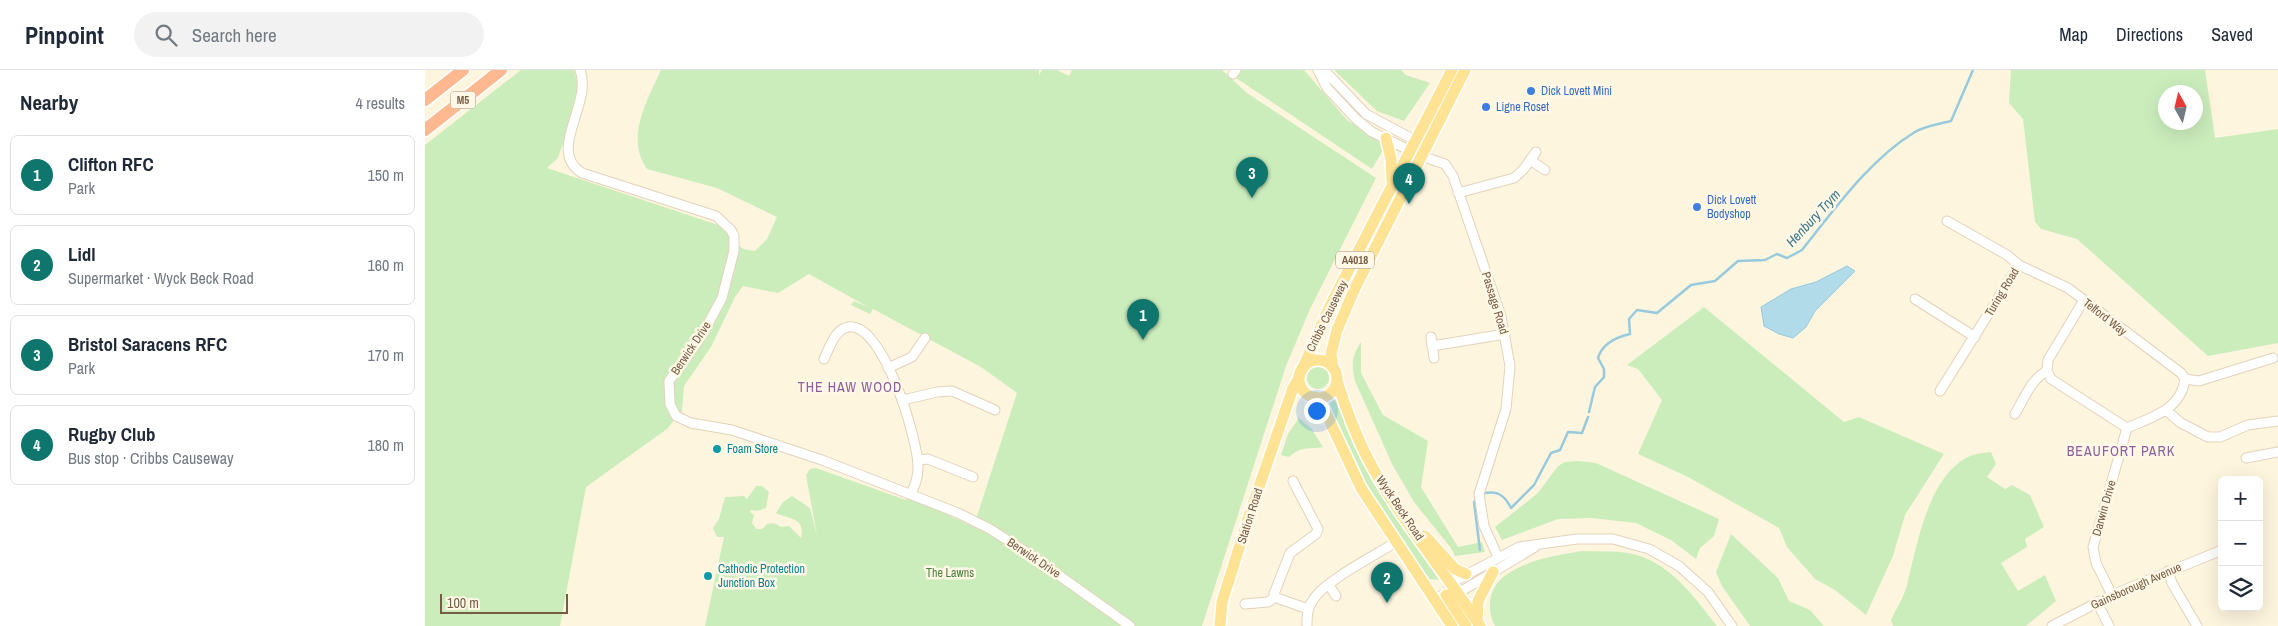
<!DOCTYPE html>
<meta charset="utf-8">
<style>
body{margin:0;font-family:"Archivo Narrow",sans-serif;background:#f2f2f3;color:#1f2937}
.controls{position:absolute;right:15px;bottom:15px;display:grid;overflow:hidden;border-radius:8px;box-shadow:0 5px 20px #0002}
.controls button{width:45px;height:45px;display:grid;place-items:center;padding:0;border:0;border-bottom:1px solid #e0e1e3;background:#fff;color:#1f2937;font:25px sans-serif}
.compass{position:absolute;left:1733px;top:15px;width:45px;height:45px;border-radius:50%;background:#fff;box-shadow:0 5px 20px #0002;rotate:352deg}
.scale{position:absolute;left:15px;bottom:12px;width:128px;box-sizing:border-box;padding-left:5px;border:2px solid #775c44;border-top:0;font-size:14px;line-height:18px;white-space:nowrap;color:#775c44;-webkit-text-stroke:4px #fff8e7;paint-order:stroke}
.you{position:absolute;left:891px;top:340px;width:18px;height:18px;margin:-12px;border:4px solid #fff;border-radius:50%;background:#1a73e8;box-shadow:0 0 0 8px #1a73e833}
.badge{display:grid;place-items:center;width:32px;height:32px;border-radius:50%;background:#0f766e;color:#fff;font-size:16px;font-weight:700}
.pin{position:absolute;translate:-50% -41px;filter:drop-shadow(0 1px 2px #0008)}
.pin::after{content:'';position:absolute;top:26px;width:18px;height:15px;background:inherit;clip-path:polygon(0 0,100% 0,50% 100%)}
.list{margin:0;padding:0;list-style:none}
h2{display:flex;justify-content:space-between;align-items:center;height:65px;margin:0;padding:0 20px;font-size:21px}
h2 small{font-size:16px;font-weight:400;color:#747a83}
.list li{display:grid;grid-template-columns:32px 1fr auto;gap:15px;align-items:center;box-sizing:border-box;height:80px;margin:0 10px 10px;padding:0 10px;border:1px solid #e0e1e3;border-radius:8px}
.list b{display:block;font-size:19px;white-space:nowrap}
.list p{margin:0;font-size:16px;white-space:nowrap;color:#747a83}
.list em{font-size:16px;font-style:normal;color:#747a83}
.icon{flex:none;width:28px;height:28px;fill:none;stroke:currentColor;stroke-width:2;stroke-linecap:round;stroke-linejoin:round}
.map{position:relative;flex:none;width:1853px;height:556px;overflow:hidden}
header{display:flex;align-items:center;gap:30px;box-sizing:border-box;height:70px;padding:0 25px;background:#fff;border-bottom:1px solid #e0e1e3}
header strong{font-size:24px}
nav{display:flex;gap:28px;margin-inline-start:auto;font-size:18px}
.search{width:350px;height:45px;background:#f2f2f3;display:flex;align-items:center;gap:12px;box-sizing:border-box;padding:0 18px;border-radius:28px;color:#747a83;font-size:19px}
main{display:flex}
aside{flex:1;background:#fff}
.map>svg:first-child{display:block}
.green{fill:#cbedbc;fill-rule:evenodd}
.water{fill:#b2dbe9;stroke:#97cadc}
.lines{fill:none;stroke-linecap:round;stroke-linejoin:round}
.stream{stroke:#97cadc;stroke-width:2.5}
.minor-casing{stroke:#e3d2ba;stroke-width:11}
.major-casing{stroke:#fff;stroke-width:14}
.highway-casing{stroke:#fff;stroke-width:15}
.minor{stroke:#fff;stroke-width:9}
.major{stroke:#ffe395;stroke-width:11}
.highway{stroke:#ffb88f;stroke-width:12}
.shop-dot{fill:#3f7fe0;stroke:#fff8e7;stroke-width:2}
.culture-dot{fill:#0f9aa8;stroke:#fff8e7;stroke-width:2}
.labels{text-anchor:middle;stroke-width:5;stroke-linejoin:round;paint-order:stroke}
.shield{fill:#fff8e7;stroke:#a08b75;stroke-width:1}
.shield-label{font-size:11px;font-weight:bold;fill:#775c44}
.shop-label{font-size:12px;fill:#366cbe;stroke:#fff8e7;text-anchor:start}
.street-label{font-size:12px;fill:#775c44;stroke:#fff8e7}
.culture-label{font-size:12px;fill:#0d838f;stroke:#fff8e7;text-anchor:start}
.park-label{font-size:12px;fill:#487e3b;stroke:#fff8e7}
.water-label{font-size:14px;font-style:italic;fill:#3c778c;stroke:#fff8e7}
.neighbourhood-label{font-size:14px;letter-spacing:1px;fill:#8d5f9b;stroke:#fff8e7}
</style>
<header>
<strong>Pinpoint</strong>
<div class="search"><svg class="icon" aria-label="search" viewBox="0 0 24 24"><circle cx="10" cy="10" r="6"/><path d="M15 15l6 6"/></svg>Search here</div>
<nav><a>Map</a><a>Directions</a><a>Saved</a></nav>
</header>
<main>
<aside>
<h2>Nearby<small>4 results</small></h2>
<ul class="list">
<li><span class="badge">1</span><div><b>Clifton RFC</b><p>Park</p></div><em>150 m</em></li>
<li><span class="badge">2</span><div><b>Lidl</b><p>Supermarket · Wyck Beck Road</p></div><em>160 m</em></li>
<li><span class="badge">3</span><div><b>Bristol Saracens RFC</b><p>Park</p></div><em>170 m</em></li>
<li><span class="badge">4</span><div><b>Rugby Club</b><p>Bus stop · Cribbs Causeway</p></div><em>180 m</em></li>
</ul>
</aside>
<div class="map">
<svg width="1853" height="556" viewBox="0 0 1853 556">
<rect width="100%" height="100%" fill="#fef5df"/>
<g class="green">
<path d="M96,0H149L155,22L133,88L122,98L293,155L318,179L330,181L342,169L352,147L292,118L222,99C200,68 222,31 236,0H614V5L617,0H632L644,6L647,0H797L822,23L951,108L885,239L861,296L777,556H711L551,449L592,323L556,297L448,239L445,244L426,235L429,231L445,238L384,204L353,223L318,216L310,227L286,277L259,316L257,341L242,359L161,417L135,556H0V75Z"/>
<path d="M817,0H879L922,50L961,75L947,99L811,8Z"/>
<path d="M909,0H976L981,5L1005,13L979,51L952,41Z"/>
<path d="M1031,0H1036L924,223L920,221L941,174Z"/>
<path d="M1586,0H1780L1790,68L1853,59V273L1783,286L1652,169L1616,159L1610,152L1598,49L1584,33ZM1740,22H1770V52H1740Z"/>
<path d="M1279,237L1419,352L1434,347L1519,384L1480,445L1468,486L1441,545L1410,520L1390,509L1362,477L1354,458L1263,407L1213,384L1237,330L1213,299L1202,295Z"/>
<path d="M936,272V303L958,345L1003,371L996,417L1033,477L1057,472L1060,482L1030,486L1026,478L989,432L967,394L930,311C926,294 927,286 936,272Z"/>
<circle cx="893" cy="308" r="11"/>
<path d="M912,328L1016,510L1003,509L936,406L904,334Z"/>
<path d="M874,348L886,358L898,377C882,380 878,375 864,387L856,385L863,364Z"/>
<path d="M1566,382L1571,394L1562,407L1580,419L1587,415L1605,425L1619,457L1600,469L1602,477L1576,493L1593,521L1620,505L1631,531L1601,556H1468L1466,550C1471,539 1479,527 1482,515C1492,475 1503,407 1543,387C1550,383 1559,383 1566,382Z"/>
<path d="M1153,391L1171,393L1294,449L1289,466L1275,478L1271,489L1246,470L1211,453L1166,448L1133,449L1077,470L1070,457L1113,423L1133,396L1140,392Z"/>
<path d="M391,398L481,430L483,426L587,475L697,556H280L299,467H292L288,458L294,449L300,427L319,426L322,429L331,416H337L344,422L341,438L332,441L326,440L325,442L329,445L327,453L331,459H337L342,454L349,453L356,457L364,456L376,468C381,447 362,449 351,443L358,432L367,426L385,438L392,466L381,405L385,399Z"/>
<path d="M1306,464L1353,508L1364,531L1385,540L1399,556H1325L1297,516L1291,502Z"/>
<path d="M1158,481C1176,482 1195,480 1212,485C1248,496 1270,528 1292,556H1070C1066,549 1065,542 1065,534C1065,495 1129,485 1158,481Z"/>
</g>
<path class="water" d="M1422,196L1430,201L1390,241L1381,257L1368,268L1354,264L1339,256L1336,237L1366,219L1391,212Z"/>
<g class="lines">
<g class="stream">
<path d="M1164,342L1170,317L1179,307V299L1173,288C1177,274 1192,267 1205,264L1204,249L1212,240L1232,243L1266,215L1290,211L1313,191L1340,190L1352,184L1362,188L1377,180C1409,140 1445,89 1490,62C1500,56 1515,54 1526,51L1548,0"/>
<path d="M1056,424C1072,420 1079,424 1086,438L1109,415L1126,383L1135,380L1143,362L1157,363L1163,347"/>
<path d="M1052,428L1049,432L1055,480"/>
</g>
<defs>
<g id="minor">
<path d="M155,0C168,34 121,81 157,103L291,146L306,160L309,166V181L297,228L276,267L244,311L245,334L251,346L266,353L307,360L397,390L533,443L565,459L607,486L705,556"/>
<path d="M893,0L902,18L931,49L947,62L996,86L1020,94L1028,106L1076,246L1085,296L1081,339L1054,424L1059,456L1073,487"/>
<path d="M899,0L941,44L995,73"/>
<path d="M808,4L811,0"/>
<path d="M1105,90L1120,100"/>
<path d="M1033,123L1089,108L1098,100L1111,82"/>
<path d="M1522,151L1582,185L1594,195L1643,218L1756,303L1760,309C1756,340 1727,347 1702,358"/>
<path d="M1490,229L1550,267"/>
<path d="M1659,230L1623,290L1622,301L1626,309L1702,358"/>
<path d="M1006,267L1009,288"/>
<path d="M1007,276L1080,264"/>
<path d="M399,289C404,279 409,262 420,258C456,243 494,372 493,398C493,408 490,415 486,424"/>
<path d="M463,298L487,287L500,268"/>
<path d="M1760,309L1774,311L1848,288"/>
<path d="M1515,321L1594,195"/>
<path d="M478,330L512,322L527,321L570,340"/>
<path d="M1742,341L1756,353L1783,367H1795L1823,355L1853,351"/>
<path d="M1590,344C1599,329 1606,309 1622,301"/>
<path d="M1821,388L1853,382"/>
<path d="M493,390L503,389L548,407"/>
<path d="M868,411L893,459L891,464L865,483L849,524L852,528L883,539"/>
<path d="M1743,501L1747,513L1772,556"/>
<path d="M904,515L911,526"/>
<path d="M1024,517L1026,513L1094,477L1152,469H1188L1224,479L1254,496L1283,522L1307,556"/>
<path d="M1687,525L1671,493L1668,477L1702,358"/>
<path d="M1008,528L1040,519L1110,477"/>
<path d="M1672,532L1684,556"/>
<path d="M820,534L843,532L850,527"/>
<path d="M882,556C882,547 882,538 888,530C899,511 951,485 971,472"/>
<path d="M1627,556L1687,525L1797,480"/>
</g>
<g id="major">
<path d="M961,68L966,89L967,111"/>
<circle cx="893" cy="309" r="19"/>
<path d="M908,297L906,284L912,260L930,218L1040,0"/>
<path d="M877,300L905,236L1027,0"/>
<path d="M912,311C920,336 929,361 941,385C972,446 1018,499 1055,556"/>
<path d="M890,327L899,339L936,418L1027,556"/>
<path d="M1000,466L1030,499L1041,504"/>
<path d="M1021,525L1041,556"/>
<path d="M1052,551L1053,531L1068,502"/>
<path d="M795,556L797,532L825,443L868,318L874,308"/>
</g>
<g id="highway">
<path d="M0,30L38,0"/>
<path d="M0,60L76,0"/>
</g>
</defs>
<use href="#minor" class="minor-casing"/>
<use href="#major" class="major-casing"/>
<use href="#highway" class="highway-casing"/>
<use href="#minor" class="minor"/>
<use href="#major" class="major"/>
<use href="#highway" class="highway"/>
</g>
<g class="shop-dot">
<circle cx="1106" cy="21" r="5"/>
<circle cx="1061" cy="37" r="5"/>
<circle cx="1272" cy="137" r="5"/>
</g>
<g class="culture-dot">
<circle cx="292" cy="379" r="5"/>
<circle cx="283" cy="506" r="5"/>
</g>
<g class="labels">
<g class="shield">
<rect x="25.5" y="21.5" width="25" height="17" rx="4"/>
<rect x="911" y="181.5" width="38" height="17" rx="4"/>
</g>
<g class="shield-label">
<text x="38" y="34">M5</text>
<text x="930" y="194">A4018</text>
</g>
<g class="shop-label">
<text x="1116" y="25">Dick Lovett Mini</text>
<text x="1071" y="41">Ligne Roset</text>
<text x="1282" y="134">Dick Lovett<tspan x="1282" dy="14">Bodyshop</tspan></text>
</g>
<g class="street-label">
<text transform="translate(1577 222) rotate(-59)" y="4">Turing Road</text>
<text transform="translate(1070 233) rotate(73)" y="4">Passage Road</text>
<text transform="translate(902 246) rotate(-64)" y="4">Cribbs Causeway</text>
<text transform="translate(1680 247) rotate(38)" y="4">Telford Way</text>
<text transform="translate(266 278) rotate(-56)" y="4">Berwick Drive</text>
<text transform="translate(975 438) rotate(56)" y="4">Wyck Beck Road</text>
<text transform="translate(1679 438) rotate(-74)" y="4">Darwin Drive</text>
<text transform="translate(825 446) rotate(-72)" y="4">Station Road</text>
<text transform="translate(609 488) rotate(34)" y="4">Berwick Drive</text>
<text transform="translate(1711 516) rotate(-24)" y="4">Gainsborough Avenue</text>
</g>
<g class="culture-label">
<text x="302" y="383">Foam Store</text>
<text x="293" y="503">Cathodic Protection<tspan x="293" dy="14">Junction Box</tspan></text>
</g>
<g class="park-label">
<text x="525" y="507">The Lawns</text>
</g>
<g class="water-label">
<text transform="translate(1388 148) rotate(-47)" y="5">Henbury Trym</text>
</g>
<g class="neighbourhood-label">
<text x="425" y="322">THE HAW WOOD</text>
<text x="1696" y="386">BEAUFORT PARK</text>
</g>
</g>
</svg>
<div class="controls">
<button>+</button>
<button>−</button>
<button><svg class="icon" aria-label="layers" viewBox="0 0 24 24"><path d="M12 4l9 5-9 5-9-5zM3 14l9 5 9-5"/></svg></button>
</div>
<svg class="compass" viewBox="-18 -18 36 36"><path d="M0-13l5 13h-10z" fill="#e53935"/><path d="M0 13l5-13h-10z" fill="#747a83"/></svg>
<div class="scale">100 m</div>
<div class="you"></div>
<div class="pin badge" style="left:718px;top:270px">1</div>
<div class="pin badge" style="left:962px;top:533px">2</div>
<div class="pin badge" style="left:827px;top:128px">3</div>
<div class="pin badge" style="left:984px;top:134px">4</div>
</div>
</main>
